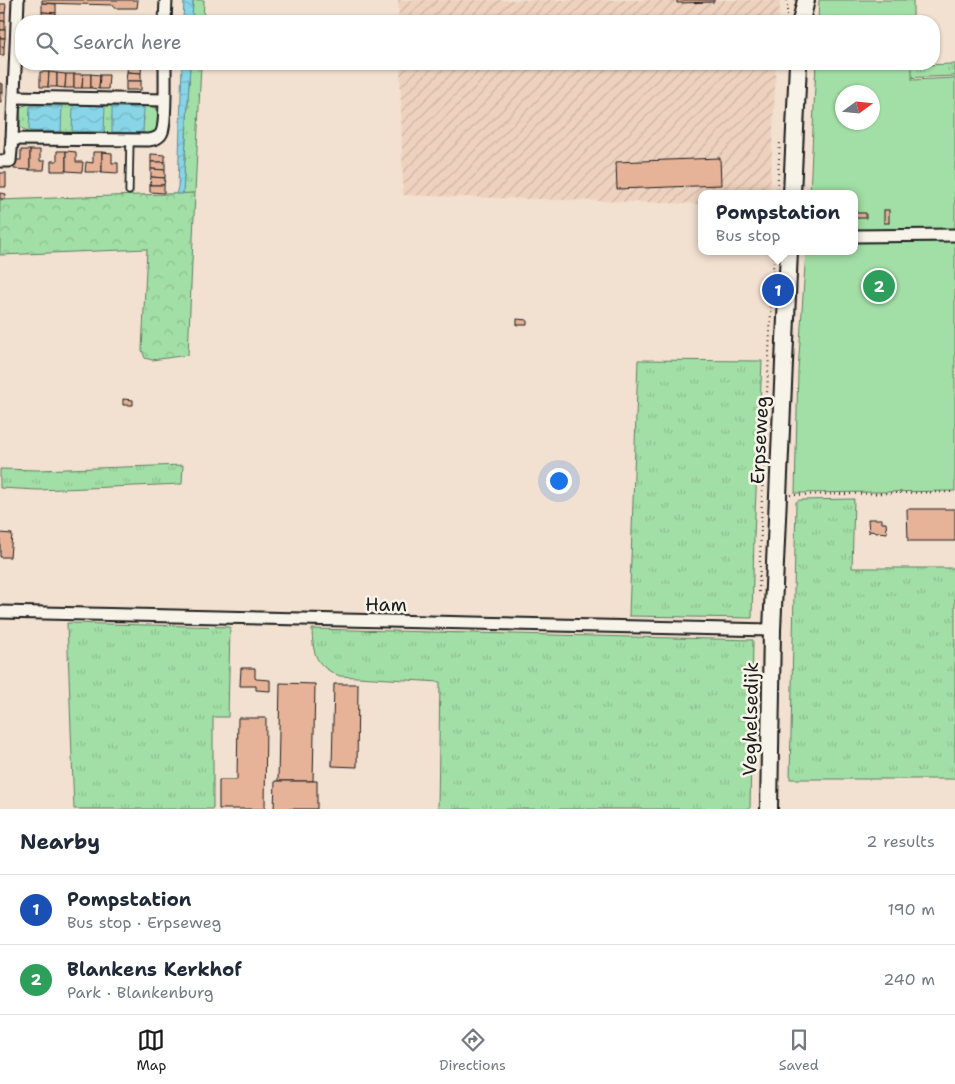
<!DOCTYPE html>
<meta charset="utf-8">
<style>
body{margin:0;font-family:"Shantell Sans",sans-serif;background:#f2f2f3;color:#1f2937}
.compass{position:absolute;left:835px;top:85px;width:45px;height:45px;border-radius:50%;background:#fff;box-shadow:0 1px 4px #0004;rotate:75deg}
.you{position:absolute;left:558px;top:480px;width:18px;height:18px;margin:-12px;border:4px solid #fff;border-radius:50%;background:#1a73e8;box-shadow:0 0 0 8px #1a73e833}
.badge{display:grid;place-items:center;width:32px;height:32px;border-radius:50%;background:#1c1c1c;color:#fff;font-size:16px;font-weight:700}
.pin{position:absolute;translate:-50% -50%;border:2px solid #fff;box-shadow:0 1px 5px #0006}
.popup{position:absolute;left:698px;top:190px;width:160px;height:65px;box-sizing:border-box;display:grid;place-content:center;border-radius:10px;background:#fff;filter:drop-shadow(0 1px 4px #0005);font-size:16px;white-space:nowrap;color:#747a83}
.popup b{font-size:19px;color:#1f2937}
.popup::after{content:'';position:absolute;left:50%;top:100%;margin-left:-10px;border:10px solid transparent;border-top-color:#fff}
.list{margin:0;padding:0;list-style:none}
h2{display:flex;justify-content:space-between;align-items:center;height:65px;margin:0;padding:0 20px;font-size:21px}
h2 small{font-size:16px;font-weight:400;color:#747a83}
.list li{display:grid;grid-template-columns:32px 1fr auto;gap:15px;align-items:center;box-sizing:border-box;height:70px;padding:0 20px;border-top:1px solid #e0e1e3}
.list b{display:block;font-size:19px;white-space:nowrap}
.list p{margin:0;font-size:16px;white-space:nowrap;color:#747a83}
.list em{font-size:16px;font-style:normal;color:#747a83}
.icon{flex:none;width:28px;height:28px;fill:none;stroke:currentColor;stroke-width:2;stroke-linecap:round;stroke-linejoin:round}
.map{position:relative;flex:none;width:955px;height:809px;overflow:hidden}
.search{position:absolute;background:#fff;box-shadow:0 1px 4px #0004;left:15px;right:15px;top:15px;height:55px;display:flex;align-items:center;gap:12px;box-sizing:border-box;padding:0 18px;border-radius:20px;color:#747a83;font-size:19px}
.sheet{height:205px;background:#fff}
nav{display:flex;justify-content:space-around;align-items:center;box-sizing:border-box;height:70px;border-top:1px solid #e0e1e3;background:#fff;font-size:14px;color:#747a83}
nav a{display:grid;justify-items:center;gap:2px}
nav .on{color:#1c1c1c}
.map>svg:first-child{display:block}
.industrial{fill:url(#industrial-furrows)}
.grass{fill:url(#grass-tufts);stroke:#5f7e61}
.forest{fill:url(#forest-crowns);stroke:#5f7e61}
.park{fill:#a2dfa6;stroke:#5f7e61;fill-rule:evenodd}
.water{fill:url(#water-waves);stroke:#5d8b96}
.building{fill:#e6b398;stroke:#1c1c1c}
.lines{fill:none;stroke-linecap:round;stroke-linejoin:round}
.lane-casing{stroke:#1c1c1c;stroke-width:9}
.street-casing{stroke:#1c1c1c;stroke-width:15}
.secondary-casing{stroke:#1c1c1c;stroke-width:20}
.path{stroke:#1c1c1c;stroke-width:2;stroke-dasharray:1 4;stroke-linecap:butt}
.lane{stroke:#f7f3e8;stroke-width:5.5}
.street{stroke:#f7f3e8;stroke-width:11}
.secondary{stroke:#f7f3e8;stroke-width:16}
.labels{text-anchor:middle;stroke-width:5;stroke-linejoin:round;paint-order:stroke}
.street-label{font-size:19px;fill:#1c1c1c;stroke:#f7f3e8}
</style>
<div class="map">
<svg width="955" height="809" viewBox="0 0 955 809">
<defs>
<pattern id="industrial-furrows" width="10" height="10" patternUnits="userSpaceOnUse" patternTransform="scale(1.25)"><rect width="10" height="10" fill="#eed2bf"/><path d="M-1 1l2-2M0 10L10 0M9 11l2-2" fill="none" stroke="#ccb4a4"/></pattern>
<pattern id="grass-tufts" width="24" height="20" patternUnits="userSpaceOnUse" patternTransform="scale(1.25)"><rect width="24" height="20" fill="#a2dfa6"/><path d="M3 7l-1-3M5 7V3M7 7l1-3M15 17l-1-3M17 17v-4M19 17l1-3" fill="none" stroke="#8bbf8e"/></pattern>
<pattern id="forest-crowns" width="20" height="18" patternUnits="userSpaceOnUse" patternTransform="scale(1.25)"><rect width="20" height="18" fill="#a2dfa6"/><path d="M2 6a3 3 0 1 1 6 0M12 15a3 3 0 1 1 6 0" fill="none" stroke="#8bbf8e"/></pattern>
<pattern id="water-waves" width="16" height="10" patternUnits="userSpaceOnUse" patternTransform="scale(1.25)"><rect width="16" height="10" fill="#88d5e7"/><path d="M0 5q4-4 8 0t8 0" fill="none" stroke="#75b6c6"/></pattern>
</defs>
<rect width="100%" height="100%" fill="#f2e0d0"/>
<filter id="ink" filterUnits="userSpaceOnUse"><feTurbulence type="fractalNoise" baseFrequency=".02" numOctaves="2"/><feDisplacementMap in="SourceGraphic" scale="10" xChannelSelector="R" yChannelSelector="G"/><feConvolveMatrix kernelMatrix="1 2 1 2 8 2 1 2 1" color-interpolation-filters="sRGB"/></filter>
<g filter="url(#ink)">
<g class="industrial">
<path d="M398,0H780L779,21H399Z"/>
<path d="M400,64H776L770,194H702V204L403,195Z"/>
</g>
<g class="grass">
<path d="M193,0H204L203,21H192Z"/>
<path d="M190,64H201L195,193L183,194Z"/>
<path d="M955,64V76L815,81L816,68Z"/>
<path d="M29,104L144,105L156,107C159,117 158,125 154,135L144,136L29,133L20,127V107Z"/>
<path d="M638,360L762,361L754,536L752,618L629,616Z"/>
<path d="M183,465L182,484L38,490L0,488V469L38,470Z"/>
<path d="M854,499L852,568H955V779H790L796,502L800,500Z"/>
<path d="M67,623L230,627L228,717H213V809H74Z"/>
<path d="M312,629L753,640L750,809H438L440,682L340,676C315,666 313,654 312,629Z"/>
</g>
<path class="forest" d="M195,193L188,355L152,360L145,358L142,350L147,249L0,255V200Z"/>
<g class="park">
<path d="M819,0H913V21H818Z"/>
<path d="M816,64H912V80L955,78V491L795,493L798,371L806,251H854V194H810ZM842,92H872V122H842Z"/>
</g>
<g class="water">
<path d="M184,0H193L192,21H183Z"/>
<path d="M182,64H190L183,194H176L178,187Z"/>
<path d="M73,105L105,106L104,132L72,131Z"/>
<path d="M30,106H62L61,132L29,131Z"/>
<path d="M112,107L144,108L143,133L112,132Z"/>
</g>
<g class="building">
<path d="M42,0H138L137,8H114V5L42,3Z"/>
<path d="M677,0H714V2L677,3Z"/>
<path d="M42,3L56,4V13L42,12Z"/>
<path d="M0,4H6L5,13H0Z"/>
<path d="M42,12L56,13V21H42Z"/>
<rect x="0" y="13" width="5" height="8"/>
<rect x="0" y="21" width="5" height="9"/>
<rect x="0" y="30" width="5" height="8"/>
<path d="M0,38H5L4,47L0,46Z"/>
<path d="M0,46L4,47V55H0Z"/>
<path d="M128,64H142L141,73L127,72Z"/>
<path d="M40,72H49L48,87H40Z"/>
<path d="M49,72L57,73V87H48Z"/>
<path d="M127,72L141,73V81H126Z"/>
<path d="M57,73L66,74L65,88L57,87Z"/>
<path d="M66,74H74V88H65Z"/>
<path d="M74,74H83L82,88H74Z"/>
<path d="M83,74H91V88H82Z"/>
<path d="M91,74L100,75L99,89L91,88Z"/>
<path d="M100,75H109L108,89H99Z"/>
<rect x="126" y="81" width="15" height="9"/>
<path d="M0,83L3,84V93H0Z"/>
<path d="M0,93H3L2,102H0Z"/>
<path d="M21,150H30V170L14,169V160H21Z"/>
<path d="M30,150H40V161H45L44,170H30Z"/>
<path d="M57,151H66V171H51V161H57Z"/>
<path d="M66,151L76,152V162H83L82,172L66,171Z"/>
<path d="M93,152H102V172H85L86,162L93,163Z"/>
<path d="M102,152L112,153V163H118V173L102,172Z"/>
<path d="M151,154L165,155V162H151Z"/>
<path d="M720,158L721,185L617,189L616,162Z"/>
<path d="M151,162H165V170L151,169Z"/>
<path d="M151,169L165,170V178L151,177Z"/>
<rect x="0" y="173" width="6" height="14"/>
<path d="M151,177L165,178L164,185H150Z"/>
<path d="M150,185H164V193L150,192Z"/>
<path d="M0,193L6,194L5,199H0Z"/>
<path d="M854,207H856V213H866V218H856L854,220Z"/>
<rect x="884" y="210" width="5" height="13"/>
<path d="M517,319L527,320V325H517Z"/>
<path d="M123,399L133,400V405H123Z"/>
<path d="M907,509H955V541H908Z"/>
<path d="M868,519H882V523H886L887,533L869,531V533Z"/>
<path d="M0,533L12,534L10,557H0Z"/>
<path d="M241,668H255V678L256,679L270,680V691L256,690V686H240Z"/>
<path d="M280,683L315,684L313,781H278Z"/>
<path d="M334,684H358L357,767L332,766Z"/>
<path d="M238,718H266L265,809H219V780H237Z"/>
<path d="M275,781H317V809H274Z"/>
</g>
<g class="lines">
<defs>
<path id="lane" d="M129,191L130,140"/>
<g id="street">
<path d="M18,0L12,139L149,140C154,139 160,138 162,132C166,124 165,76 165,64"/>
<path d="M165,21L166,0"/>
<path d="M14,97L164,100"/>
<path d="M0,161H10L12,139"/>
<path d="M854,236L955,235"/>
<path d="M0,612L772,630"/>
</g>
<g id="secondary">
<path d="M801,21L806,0"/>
<path d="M792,194L798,64"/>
<path d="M769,809L772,630L789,251"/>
</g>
</defs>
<use href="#lane" class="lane-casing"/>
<use href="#street" class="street-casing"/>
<use href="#secondary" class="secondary-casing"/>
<g class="path">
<path d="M787,21V0"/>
<path d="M777,194L780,141"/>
<path d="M790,495L955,492"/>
<path d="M759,592L762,495L774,251"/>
</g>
<use href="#lane" class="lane"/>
<use href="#street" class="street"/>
<use href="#secondary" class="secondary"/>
</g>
</g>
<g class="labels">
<g class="street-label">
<text transform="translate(759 440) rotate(-87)" y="7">Erpseweg</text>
<text transform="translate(386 604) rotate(1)" y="7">Ham</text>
<text transform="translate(750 719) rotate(-89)" y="7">Veghelsedijk</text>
</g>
</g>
</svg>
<svg class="compass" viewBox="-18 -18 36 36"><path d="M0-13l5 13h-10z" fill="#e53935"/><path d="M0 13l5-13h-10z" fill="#747a83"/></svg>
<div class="you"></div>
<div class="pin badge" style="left:778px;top:290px;background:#1a4fb4">1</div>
<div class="popup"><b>Pompstation</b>Bus stop</div>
<div class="pin badge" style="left:879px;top:286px;background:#2e9e5b">2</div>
<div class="search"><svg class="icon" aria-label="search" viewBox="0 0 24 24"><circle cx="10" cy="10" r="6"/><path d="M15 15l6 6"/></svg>Search here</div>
</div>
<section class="sheet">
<h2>Nearby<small>2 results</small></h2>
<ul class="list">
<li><span class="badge" style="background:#1a4fb4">1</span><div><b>Pompstation</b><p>Bus stop · Erpseweg</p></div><em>190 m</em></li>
<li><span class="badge" style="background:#2e9e5b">2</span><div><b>Blankens Kerkhof</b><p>Park · Blankenburg</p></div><em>240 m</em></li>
</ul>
</section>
<nav>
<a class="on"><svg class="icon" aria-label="map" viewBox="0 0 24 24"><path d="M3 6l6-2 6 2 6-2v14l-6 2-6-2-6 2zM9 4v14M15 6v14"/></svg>Map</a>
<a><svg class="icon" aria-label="directions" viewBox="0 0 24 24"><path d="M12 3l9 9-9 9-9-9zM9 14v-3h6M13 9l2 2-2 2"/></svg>Directions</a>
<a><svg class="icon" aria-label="saved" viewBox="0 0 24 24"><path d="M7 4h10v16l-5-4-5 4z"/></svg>Saved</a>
</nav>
